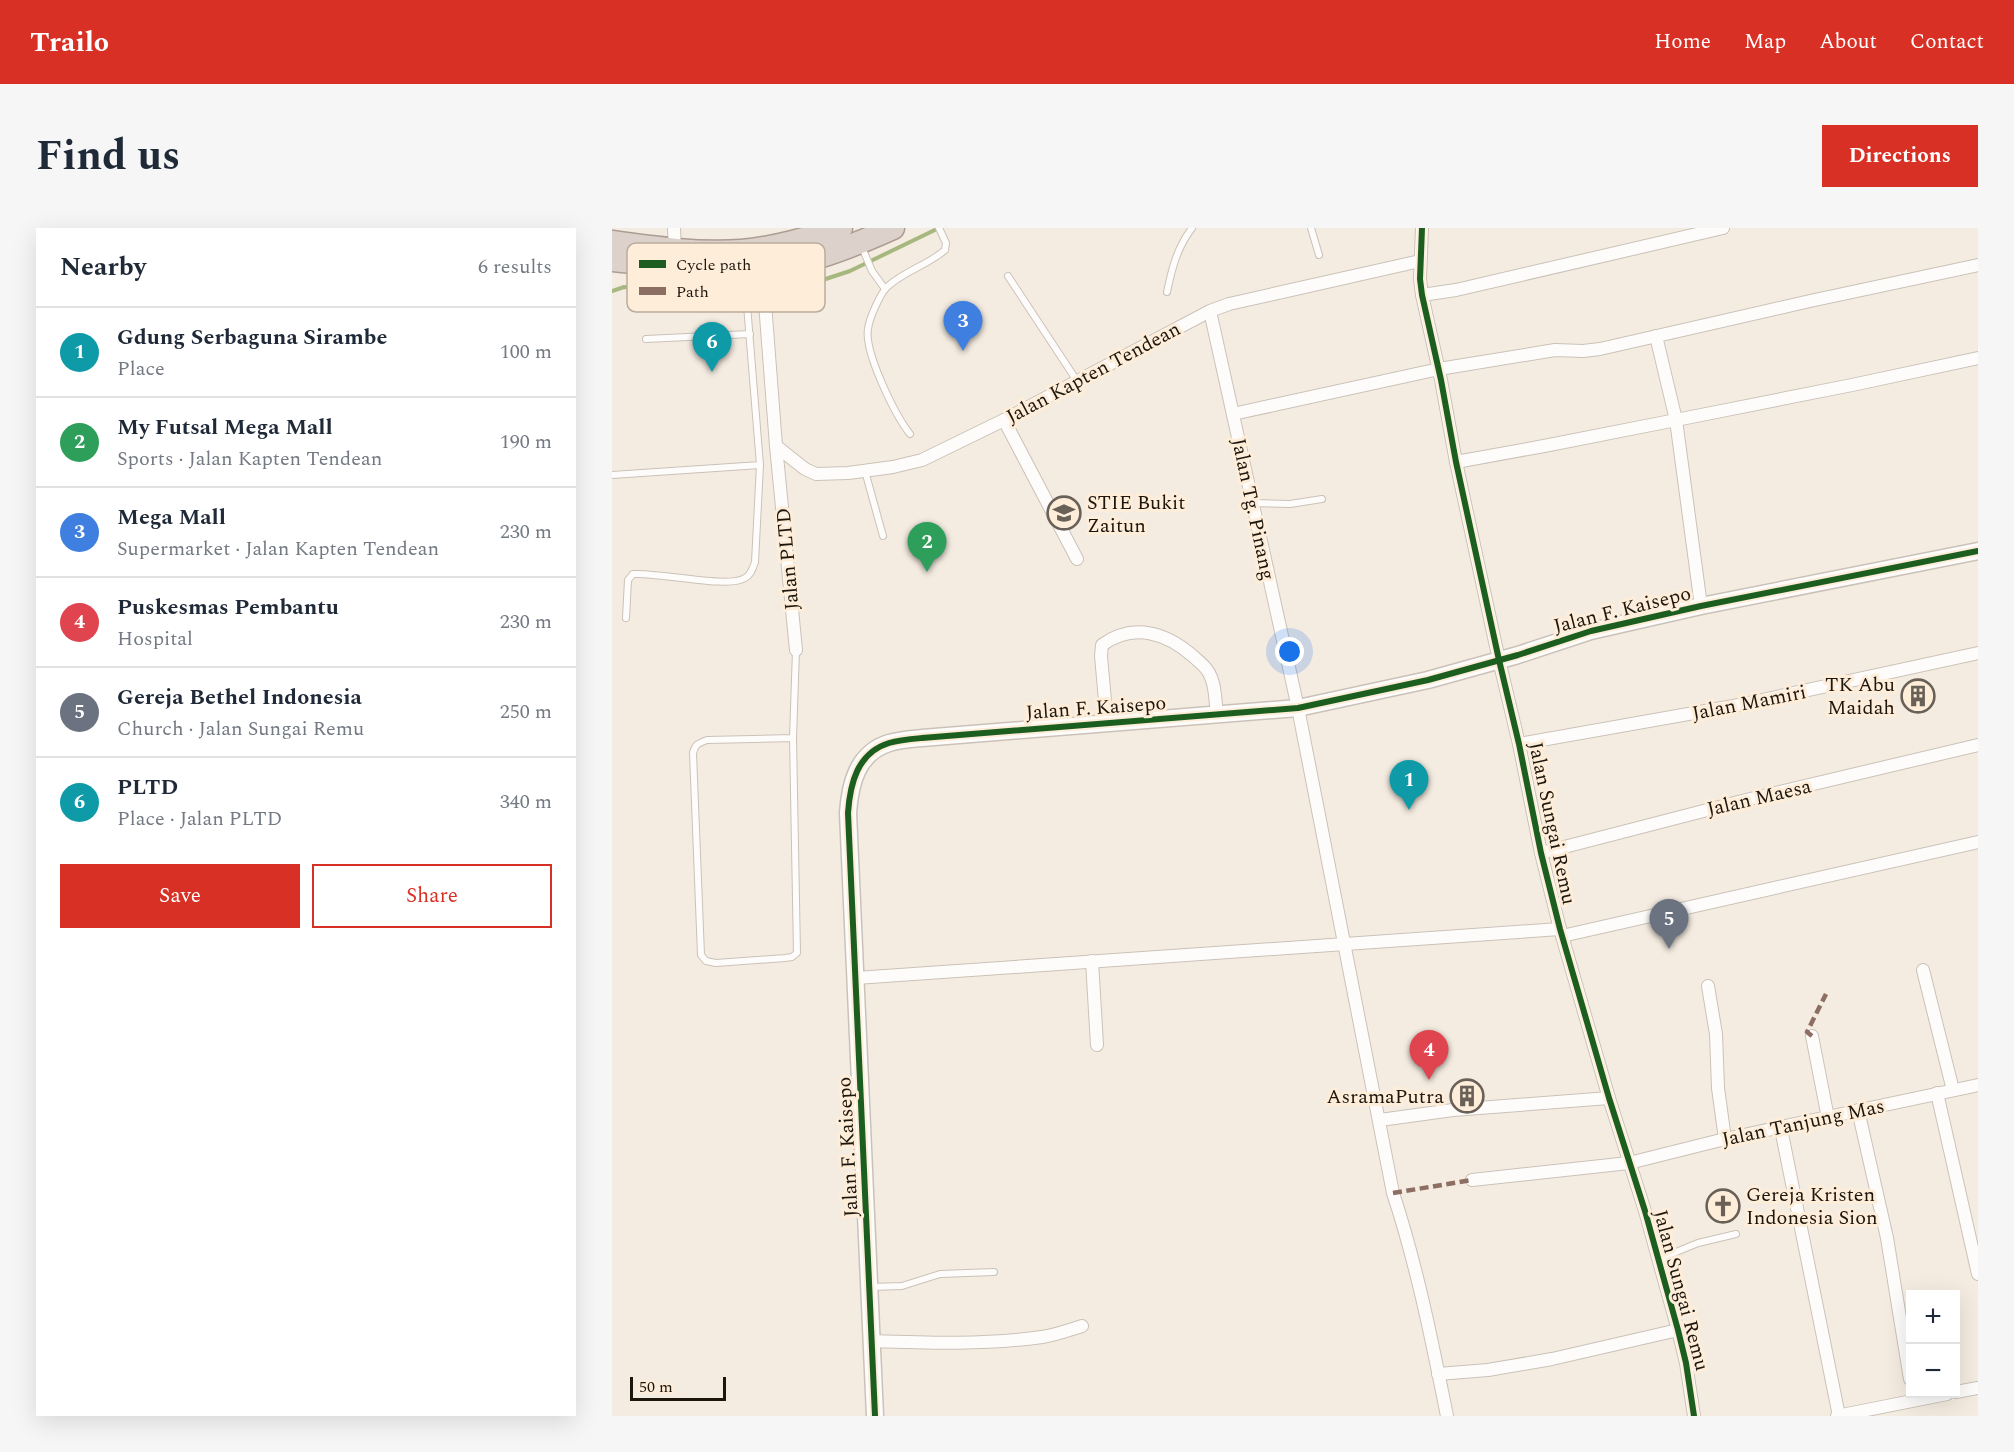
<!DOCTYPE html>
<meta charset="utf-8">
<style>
body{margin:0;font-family:Spectral,serif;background:#f6f6f7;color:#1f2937}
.controls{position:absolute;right:18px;bottom:18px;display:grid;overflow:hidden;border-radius:0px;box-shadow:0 6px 24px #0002}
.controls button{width:54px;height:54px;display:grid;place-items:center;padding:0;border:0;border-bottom:2px solid #e0e1e3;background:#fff;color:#1f2937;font:30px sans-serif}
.scale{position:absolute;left:18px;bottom:15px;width:96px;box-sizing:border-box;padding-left:6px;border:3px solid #1d160d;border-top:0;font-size:16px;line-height:21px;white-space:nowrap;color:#1d160d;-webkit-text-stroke:4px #fdedd9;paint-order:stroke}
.you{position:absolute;left:678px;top:424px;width:21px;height:21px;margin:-15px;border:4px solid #fff;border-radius:50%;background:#1a73e8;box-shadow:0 0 0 9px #1a73e833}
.badge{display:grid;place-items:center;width:39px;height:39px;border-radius:50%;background:#d93025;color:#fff;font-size:20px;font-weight:700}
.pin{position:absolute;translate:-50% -50px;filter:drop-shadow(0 2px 3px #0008)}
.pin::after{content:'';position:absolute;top:32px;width:21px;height:18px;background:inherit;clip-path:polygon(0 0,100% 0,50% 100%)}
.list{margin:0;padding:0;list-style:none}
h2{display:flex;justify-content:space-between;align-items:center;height:78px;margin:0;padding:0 24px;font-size:26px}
h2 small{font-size:20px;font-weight:400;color:#747a83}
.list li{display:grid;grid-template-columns:39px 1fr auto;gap:18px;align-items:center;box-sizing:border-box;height:90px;padding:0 24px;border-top:2px solid #e0e1e3}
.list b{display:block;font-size:22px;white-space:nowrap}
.list p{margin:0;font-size:20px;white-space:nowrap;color:#747a83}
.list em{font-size:20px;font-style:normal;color:#747a83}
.actions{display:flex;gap:12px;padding:18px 24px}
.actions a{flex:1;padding:14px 0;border:2px solid #d93025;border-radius:0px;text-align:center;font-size:21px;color:#d93025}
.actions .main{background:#d93025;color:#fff}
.map{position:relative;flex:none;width:1366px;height:1188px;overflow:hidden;border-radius:0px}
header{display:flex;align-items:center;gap:36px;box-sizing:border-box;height:84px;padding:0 30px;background:#d93025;color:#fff}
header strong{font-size:28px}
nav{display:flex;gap:33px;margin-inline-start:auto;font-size:21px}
.intro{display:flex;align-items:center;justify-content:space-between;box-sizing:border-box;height:144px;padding:0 36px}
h1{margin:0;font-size:42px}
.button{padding:15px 27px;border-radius:0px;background:#d93025;color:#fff;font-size:21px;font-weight:700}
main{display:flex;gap:36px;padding:0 36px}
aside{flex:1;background:#fff;border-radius:0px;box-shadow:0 6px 24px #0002}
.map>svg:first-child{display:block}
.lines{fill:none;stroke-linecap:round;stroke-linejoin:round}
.stream{stroke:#a7b87f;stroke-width:4}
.lane-casing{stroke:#cac2b9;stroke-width:8}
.street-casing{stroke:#cac2b9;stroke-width:14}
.secondary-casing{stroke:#cac2b9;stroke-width:19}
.highway-casing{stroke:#ac9d92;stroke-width:25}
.lane{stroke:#fefcfa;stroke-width:6}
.street{stroke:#fefcfa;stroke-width:12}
.secondary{stroke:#fefcfa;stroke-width:16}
.highway{stroke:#ddd2cb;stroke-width:22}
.quiet{stroke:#8d6e63;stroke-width:4.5;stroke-dasharray:9 4.5;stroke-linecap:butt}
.cycleway-casing{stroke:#fdedd9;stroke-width:10}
.cycleway{stroke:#1b5e20;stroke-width:6}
.labels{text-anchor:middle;stroke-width:6;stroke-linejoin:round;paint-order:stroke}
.street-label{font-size:20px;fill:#1d160d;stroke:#fdedd9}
.poi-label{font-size:20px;fill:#1d160d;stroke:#fdedd9;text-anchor:start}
.key{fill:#fdedd9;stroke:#baac9c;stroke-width:1.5}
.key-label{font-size:16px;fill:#1d160d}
</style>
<header>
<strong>Trailo</strong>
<nav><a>Home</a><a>Map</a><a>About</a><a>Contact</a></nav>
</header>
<div class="intro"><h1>Find us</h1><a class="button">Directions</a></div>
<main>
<aside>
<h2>Nearby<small>6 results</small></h2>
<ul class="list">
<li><span class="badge" style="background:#0f9aa8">1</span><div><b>Gdung Serbaguna Sirambe</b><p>Place</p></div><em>100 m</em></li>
<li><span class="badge" style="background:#2e9e5b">2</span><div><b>My Futsal Mega Mall</b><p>Sports · Jalan Kapten Tendean</p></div><em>190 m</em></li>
<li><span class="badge" style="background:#3f7fe0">3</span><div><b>Mega Mall</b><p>Supermarket · Jalan Kapten Tendean</p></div><em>230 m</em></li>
<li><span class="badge" style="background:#e0444e">4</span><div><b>Puskesmas Pembantu</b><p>Hospital</p></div><em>230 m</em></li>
<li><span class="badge" style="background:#6b7280">5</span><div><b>Gereja Bethel Indonesia</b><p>Church · Jalan Sungai Remu</p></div><em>250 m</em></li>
<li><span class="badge" style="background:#0f9aa8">6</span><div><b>PLTD</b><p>Place · Jalan PLTD</p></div><em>340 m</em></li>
</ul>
<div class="actions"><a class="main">Save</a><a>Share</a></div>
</aside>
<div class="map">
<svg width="1366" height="1188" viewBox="0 0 1366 1188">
<rect width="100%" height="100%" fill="#f5ece1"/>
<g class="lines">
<path class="stream" d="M0,63L12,59L117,69L177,63L238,43L327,0"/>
<defs>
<g id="lane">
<path d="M699,0L707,27"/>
<path d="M249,17L260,43L273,61"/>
<path d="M396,48L465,153"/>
<path d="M555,64C560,40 565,20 580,0"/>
<path d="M34,111L138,106"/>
<path d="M298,206C283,187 252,124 256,101C257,91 268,66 275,59C292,43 316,37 333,22L334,15L327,0"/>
<path d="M253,243L271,308"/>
<path d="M0,247L148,237"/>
<path d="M640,275L678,276L710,271"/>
<path d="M14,390L16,352L21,346C47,344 116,361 133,350C139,347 141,340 143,334L148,237L135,77V58L141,49"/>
<path d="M181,510L95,512C87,515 83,516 81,525L89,727L94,733L104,735L173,730L180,729L185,725L181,510L184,422"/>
<path d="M1047,1031L1086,1015L1124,1006"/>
<path d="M259,1059L290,1058L328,1046L382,1044"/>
</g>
<g id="street">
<path d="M62,0L63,23"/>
<path d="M810,0L808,51L810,67L829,152L844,234L887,432L907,516L929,625L948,701L997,870L1033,983L1066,1102L1074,1135L1082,1188"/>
<path d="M150,36L164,218L184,422"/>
<path d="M810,67L844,62L1111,0"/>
<path d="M598,83L686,480L781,965C805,1038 820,1113 835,1188"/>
<path d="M621,186L827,141L943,122L971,123L988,121L1198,73L1366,37"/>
<path d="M392,192L465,331"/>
<path d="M164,218L193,241L204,246L236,245L281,239L310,232L392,192L598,83L617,76L808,33"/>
<path d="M844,234L932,218L1064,192L1044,108"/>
<path d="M1089,378L1064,192L1240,157L1366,130"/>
<path d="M495,495L489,428L490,417C522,394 555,405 582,429C586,433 592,437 595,442C604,454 603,473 605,487"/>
<path d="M907,516L1127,477L1366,425"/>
<path d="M929,625L1134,572L1366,517"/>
<path d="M950,708L1366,614"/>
<path d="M480,733L485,817"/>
<path d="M1311,742L1341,862"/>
<path d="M244,750L948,701"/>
<path d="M1096,758L1104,806L1106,860L1113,911"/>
<path d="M1200,808L1216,890"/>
<path d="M1325,865L1366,1046"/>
<path d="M1246,882L1275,1010L1298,1151"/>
<path d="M768,892L841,882L997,870"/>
<path d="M1169,901L1227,1188"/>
<path d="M860,952L1017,935L1113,911L1366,857"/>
<path d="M260,1113C317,1115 374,1117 430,1109C444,1107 457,1102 470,1098"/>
<path d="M826,1146L876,1142L940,1131L1066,1102"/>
<path d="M1344,1164L1366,1160"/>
<path d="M1225,1188L1335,1166"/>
</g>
<path id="secondary" d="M263,1188L236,585C238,556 245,525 277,515C287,512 299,511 310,510L686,480L816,452L906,427L979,403L1089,378L1366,323"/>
<g id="highway">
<path d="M0,14C43,20 86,26 129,23C163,20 197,10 229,0"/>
<path d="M0,32C41,36 82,43 123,43C178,43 232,22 281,0"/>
</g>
</defs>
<use href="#lane" class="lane-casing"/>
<use href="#street" class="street-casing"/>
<use href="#secondary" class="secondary-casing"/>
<use href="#highway" class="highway-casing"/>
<use href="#lane" class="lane"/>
<use href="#street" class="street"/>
<use href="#secondary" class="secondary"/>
<use href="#highway" class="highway"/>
<g class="quiet">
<path d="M1200,808L1195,804L1214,766"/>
<path d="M781,965L860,952"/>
</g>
<defs>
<g id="cycleway">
<path d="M810,0L808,51L810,67L829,152L844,234L887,432L907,516L929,625L948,701L997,870L1033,983L1066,1102L1074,1135L1082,1188"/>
<path d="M263,1188L236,585C238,556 245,525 277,515C287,512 299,511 310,510L686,480L816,452L906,427L979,403L1089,378L1366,323"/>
</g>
</defs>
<use href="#cycleway" class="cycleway-casing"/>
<use href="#cycleway" class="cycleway"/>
</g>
<defs>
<symbol id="university-ring" viewBox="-11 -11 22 22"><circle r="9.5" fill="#fdedd9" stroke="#696157" stroke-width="1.5"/><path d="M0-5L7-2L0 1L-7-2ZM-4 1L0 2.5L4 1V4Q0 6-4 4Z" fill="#696157"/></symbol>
<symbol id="building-ring" viewBox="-11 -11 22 22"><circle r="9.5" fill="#fdedd9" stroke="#696157" stroke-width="1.5"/><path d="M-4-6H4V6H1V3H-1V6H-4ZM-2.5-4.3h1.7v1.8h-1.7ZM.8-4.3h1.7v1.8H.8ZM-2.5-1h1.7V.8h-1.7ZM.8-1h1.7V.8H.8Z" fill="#696157"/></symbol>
<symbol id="church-ring" viewBox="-11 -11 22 22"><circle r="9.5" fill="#fdedd9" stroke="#696157" stroke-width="1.5"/><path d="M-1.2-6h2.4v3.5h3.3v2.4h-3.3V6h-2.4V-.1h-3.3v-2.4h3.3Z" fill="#696157"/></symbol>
</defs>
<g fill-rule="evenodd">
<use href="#university-ring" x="433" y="266" width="38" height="38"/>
<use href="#building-ring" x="1287" y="449" width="38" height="38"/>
<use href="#building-ring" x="836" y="849" width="38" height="38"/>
<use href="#church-ring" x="1092" y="959" width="38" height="38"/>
</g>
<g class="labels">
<g class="street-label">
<text transform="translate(481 144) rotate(-28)" y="7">Jalan Kapten Tendean</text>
<text transform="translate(642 281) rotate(78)" y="7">Jalan Tg. Pinang</text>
<text transform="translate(175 331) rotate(-95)" y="7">Jalan PLTD</text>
<text transform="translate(1010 381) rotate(-14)" y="7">Jalan F. Kaisepo</text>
<text transform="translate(1137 474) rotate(-11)" y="7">Jalan Mamiri</text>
<text transform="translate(484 479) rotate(-4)" y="7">Jalan F. Kaisepo</text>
<text transform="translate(1147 569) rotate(-13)" y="7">Jalan Maesa</text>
<text transform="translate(941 595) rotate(78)" y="7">Jalan Sungai Remu</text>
<text transform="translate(1191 894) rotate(-12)" y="7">Jalan Tanjung Mas</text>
<text transform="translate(235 919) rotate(-93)" y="7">Jalan F. Kaisepo</text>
<text transform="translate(1070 1062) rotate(75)" y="7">Jalan Sungai Remu</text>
</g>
<g class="poi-label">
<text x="475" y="281">STIE Bukit<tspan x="475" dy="23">Zaitun</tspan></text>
<text x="1283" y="463" text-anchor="end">TK Abu<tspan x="1283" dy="23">Maidah</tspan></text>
<text x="832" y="875" text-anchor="end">AsramaPutra</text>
<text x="1134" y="973">Gereja Kristen<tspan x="1134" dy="23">Indonesia Sion</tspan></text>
</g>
</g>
<rect x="15" y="15" width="198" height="69" rx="9" class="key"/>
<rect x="27" y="32" width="27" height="8" fill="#1b5e20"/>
<rect x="27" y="59" width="27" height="8" fill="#8d6e63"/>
<g class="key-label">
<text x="64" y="42">Cycle path</text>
<text x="64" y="69">Path</text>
</g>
</svg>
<div class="controls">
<button>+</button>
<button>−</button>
</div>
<div class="scale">50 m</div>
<div class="you"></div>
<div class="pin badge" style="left:797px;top:582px;background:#0f9aa8">1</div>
<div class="pin badge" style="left:315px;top:344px;background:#2e9e5b">2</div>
<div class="pin badge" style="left:351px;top:123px;background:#3f7fe0">3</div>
<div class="pin badge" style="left:817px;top:852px;background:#e0444e">4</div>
<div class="pin badge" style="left:1057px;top:721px;background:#6b7280">5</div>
<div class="pin badge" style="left:100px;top:144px;background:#0f9aa8">6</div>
</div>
</main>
